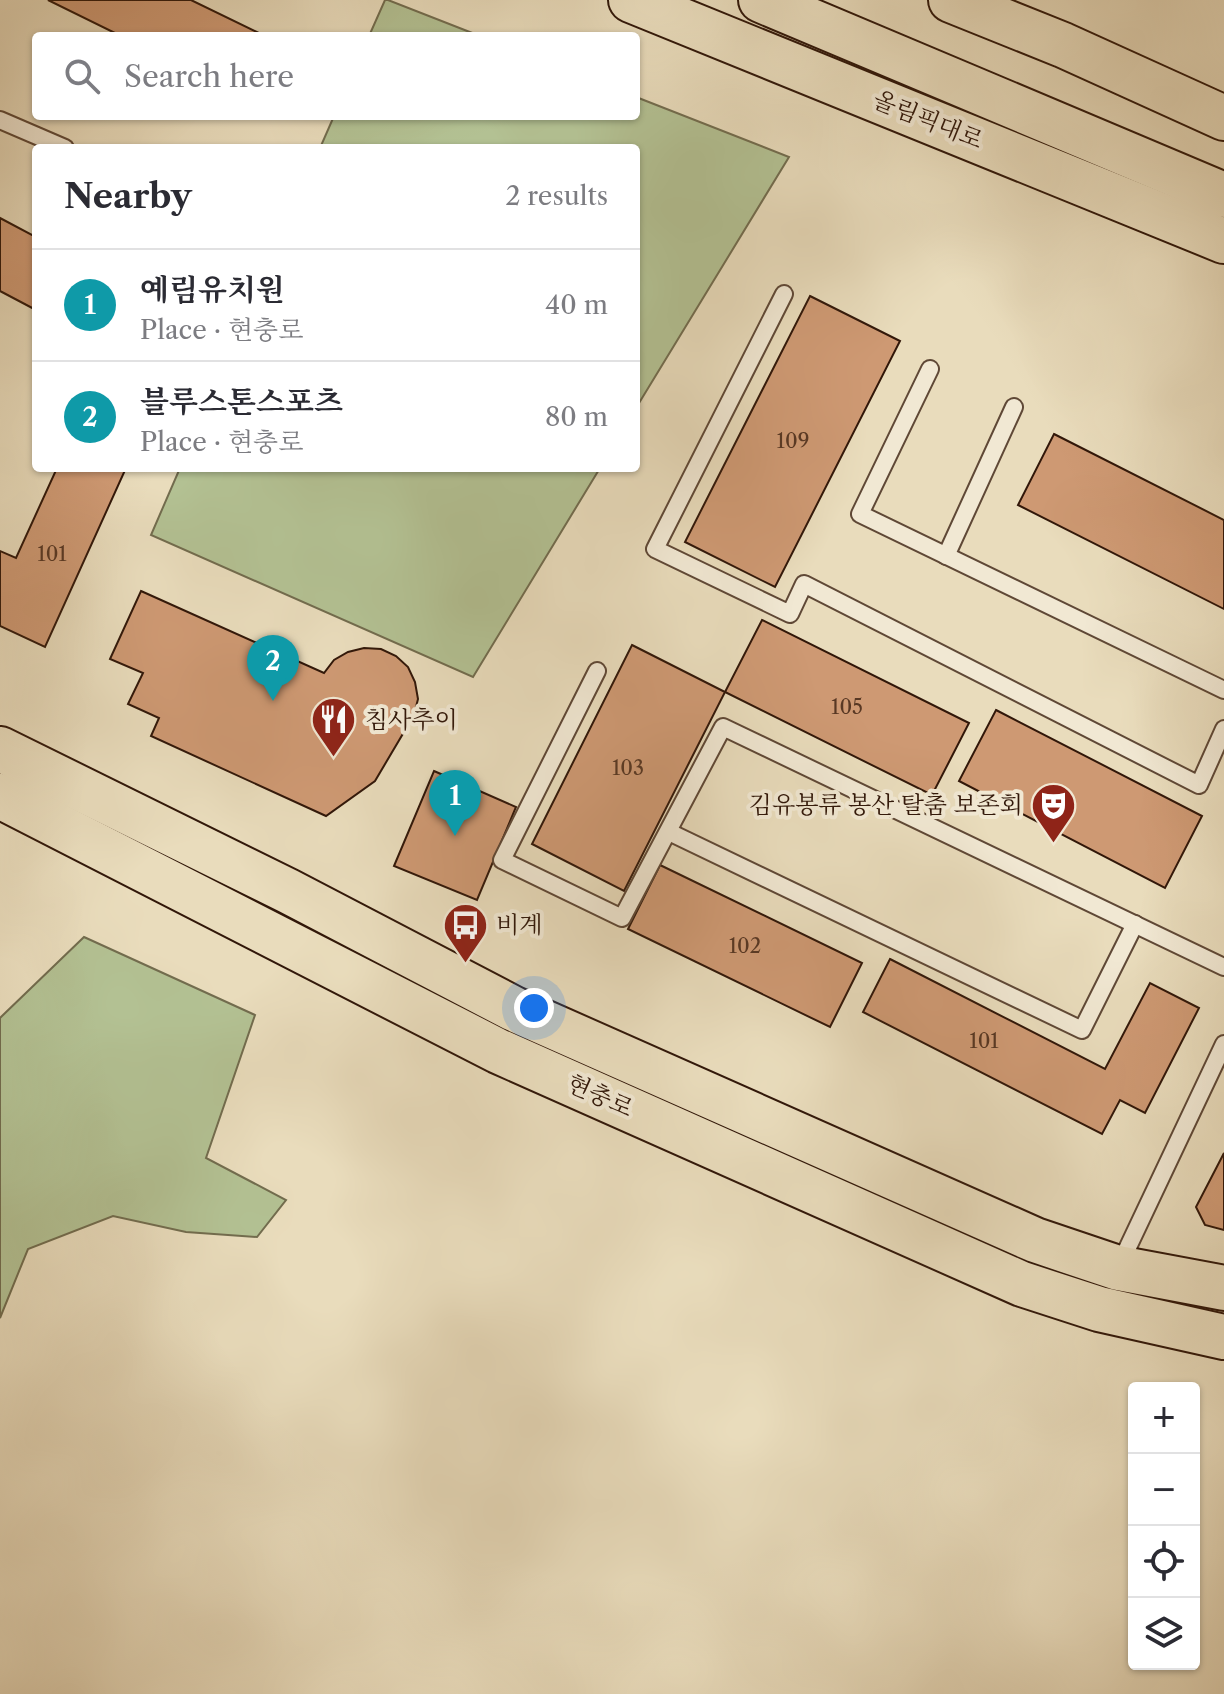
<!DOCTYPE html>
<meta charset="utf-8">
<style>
body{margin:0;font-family:"Libre Caslon Text","Noto Serif KR",serif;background:#f7f7f7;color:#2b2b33}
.controls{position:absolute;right:24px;bottom:24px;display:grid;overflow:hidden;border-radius:8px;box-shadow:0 2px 6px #0004}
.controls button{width:72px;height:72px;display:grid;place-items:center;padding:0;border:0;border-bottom:2px solid #e1e1e2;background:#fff;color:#2b2b33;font:40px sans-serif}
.you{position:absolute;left:534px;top:1008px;width:28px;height:28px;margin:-20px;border:6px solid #fff;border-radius:50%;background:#1a73e8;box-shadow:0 0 0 12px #1a73e833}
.badge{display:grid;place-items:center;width:52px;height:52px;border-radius:50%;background:#db2777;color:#fff;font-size:26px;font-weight:700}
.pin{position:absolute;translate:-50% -66px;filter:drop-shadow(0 2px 4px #0008)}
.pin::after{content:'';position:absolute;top:42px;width:28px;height:24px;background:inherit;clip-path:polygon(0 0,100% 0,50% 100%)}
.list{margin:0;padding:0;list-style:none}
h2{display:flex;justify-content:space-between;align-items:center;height:104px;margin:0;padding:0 32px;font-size:34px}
h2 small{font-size:26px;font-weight:400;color:#7c7c81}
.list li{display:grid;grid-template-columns:52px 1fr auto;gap:24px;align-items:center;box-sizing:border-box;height:112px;padding:0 32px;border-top:2px solid #e1e1e2}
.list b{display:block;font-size:30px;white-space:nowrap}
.list p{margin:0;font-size:26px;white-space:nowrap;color:#7c7c81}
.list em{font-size:26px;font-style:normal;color:#7c7c81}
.icon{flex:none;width:44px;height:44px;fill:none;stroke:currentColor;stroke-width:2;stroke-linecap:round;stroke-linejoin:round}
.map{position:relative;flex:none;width:1224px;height:1694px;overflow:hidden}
.search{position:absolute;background:#fff;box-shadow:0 2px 6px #0004;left:32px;top:32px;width:608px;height:88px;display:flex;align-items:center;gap:20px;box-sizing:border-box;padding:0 28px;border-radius:8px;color:#7c7c81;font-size:30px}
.panel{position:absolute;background:#fff;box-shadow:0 2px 6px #0004;left:32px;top:144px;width:608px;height:328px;border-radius:8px}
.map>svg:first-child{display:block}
.green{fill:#b3c193;stroke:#726c4e;stroke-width:2}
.pier{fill:#e9dcbc}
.building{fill:#ce9973;stroke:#311709;stroke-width:2}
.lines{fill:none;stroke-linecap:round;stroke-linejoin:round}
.service-casing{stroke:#5f4836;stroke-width:20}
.primary-casing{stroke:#311709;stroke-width:48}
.trunk-casing{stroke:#311709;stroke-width:48}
.service{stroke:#f1e8d3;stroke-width:16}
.primary{stroke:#e9dcbc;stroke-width:44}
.trunk{stroke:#e9dcbc;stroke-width:44}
.labels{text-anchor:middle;stroke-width:8;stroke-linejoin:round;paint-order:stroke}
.number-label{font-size:20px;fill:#583824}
.street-label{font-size:24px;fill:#311709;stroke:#f1e8d3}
.poi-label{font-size:24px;fill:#311709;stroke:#f1e8d3;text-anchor:start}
</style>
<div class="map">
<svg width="1224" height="1694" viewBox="0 0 1224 1694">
<rect width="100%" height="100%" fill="#e9dcbc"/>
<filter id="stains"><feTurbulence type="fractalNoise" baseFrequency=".0025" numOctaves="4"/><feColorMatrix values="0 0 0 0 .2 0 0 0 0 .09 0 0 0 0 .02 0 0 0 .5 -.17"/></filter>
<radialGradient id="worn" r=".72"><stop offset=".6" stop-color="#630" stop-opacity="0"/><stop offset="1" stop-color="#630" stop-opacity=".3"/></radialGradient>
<g class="green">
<path d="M385,0H388L480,36H369Z"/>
<path d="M636,97L789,157L636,408V148H320L334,116H636Z"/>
<path d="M180,468H600L473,677L151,535Z"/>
<path d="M84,937L255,1015L206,1158L286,1200L257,1237L186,1232L113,1216L28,1249L0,1318V1018Z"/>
</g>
<path class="pier" d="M702,0H1102L1224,55V266L1154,212L1034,142L704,4Z"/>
<g class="building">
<path d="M48,0H191L265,36H121Z"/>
<path d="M0,218L36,237V310L0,291Z"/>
<path d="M810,296L900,341L775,587L685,542Z"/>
<path d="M1054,434L1224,520V609L1018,505Z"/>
<path d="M57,468H126L45,647L0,626V551L16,558Z"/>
<path d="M141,591L324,673L334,660L348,652L364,648L381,649L396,656L408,667L415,682L418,699L414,715L375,781L326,816L151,736L159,718L128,704L143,673L110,659Z"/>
<path d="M762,620L969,723L932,795L725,692Z"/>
<path d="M632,645L725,692L624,891L532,844Z"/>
<path d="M996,710L1202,816L1165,888L959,781Z"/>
<path d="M434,771L516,807L477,900L394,866Z"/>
<path d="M660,865L862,963L830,1027L628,929Z"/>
<path d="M890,959L1105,1069L1150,983L1199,1008L1145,1113L1120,1100L1102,1134L863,1012Z"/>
<path d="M1224,1153V1230L1205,1225L1196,1207Z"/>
</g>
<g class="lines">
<defs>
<g id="service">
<path d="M0,120L65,148"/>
<path d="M784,294L655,549L790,614L804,584L1199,785L1224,729"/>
<path d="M930,369L860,514L1224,690"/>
<path d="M946,556L1014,407"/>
<path d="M597,671L502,860L622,918L723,727L1224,967"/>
<path d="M669,832L1082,1030L1135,924"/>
<path d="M1120,1264L1224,1044"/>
</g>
<g id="primary">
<path d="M0,749L288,891L514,1009L1035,1240L1118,1268L1224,1288"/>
<path d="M0,796L498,1051L1022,1284L1099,1309L1224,1337"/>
</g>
<g id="trunk">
<path d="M631,0L1224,241"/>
<path d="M761,0L1224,195"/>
<path d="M951,0L1063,45L1224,118"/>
</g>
</defs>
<use href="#service" class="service-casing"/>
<use href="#primary" class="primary-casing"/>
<use href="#trunk" class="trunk-casing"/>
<use href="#service" class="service"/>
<use href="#primary" class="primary"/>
<use href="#trunk" class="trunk"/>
</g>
<defs>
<symbol id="restaurant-pin" viewBox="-11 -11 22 30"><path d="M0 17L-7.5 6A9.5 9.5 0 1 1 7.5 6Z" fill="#8f2418" stroke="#f1e8d3"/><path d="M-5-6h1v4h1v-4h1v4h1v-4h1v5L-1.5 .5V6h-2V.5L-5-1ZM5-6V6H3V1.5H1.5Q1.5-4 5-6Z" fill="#fff"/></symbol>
<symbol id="theatre-pin" viewBox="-11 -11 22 30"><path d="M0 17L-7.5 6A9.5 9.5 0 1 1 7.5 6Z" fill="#8f2418" stroke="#f1e8d3"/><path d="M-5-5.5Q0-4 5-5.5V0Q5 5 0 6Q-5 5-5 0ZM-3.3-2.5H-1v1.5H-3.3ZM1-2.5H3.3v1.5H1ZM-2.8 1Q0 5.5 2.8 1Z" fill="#fff"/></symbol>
<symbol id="bus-pin" viewBox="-11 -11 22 30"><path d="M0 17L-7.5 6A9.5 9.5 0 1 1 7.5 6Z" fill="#8f2418" stroke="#f1e8d3"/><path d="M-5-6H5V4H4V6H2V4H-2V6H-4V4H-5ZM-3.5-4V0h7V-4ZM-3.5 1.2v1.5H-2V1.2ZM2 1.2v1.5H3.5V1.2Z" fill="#fff"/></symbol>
</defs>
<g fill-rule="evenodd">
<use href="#restaurant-pin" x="308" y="694" width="51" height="69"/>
<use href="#theatre-pin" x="1028" y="780" width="51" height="69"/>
<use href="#bus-pin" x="440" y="900" width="51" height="69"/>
</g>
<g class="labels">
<g class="number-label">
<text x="793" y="448">109</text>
<text x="52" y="561">101</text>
<text x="847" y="714">105</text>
<text x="628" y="775">103</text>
<text x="745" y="953">102</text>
<text x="984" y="1048">101</text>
</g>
<g class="street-label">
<text transform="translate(928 120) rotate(22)" y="8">올림픽대로</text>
<text transform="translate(600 1096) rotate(24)" y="8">현충로</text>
</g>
<g class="poi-label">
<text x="365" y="728">침사추이</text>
<text x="1023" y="813" text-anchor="end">김유봉류 봉산 탈춤 보존회</text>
<text x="496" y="933">비계</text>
</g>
</g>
<rect width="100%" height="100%" filter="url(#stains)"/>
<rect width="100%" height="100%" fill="url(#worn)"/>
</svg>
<div class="controls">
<button>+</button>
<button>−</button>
<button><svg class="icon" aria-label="locate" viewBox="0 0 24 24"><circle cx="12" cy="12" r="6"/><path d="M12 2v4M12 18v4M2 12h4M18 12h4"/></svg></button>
<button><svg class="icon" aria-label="layers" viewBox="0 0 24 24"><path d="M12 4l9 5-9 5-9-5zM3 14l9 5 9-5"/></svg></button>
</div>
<div class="you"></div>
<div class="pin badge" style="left:455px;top:836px;background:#0f9aa8">1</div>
<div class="pin badge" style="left:273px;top:701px;background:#0f9aa8">2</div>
<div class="search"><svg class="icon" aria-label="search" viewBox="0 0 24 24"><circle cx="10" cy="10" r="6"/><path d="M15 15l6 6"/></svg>Search here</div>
<section class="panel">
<h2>Nearby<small>2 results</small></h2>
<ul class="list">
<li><span class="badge" style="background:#0f9aa8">1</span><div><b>예림유치원</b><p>Place · 현충로</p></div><em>40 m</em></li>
<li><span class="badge" style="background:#0f9aa8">2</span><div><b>블루스톤스포츠</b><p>Place · 현충로</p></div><em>80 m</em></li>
</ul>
</section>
</div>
